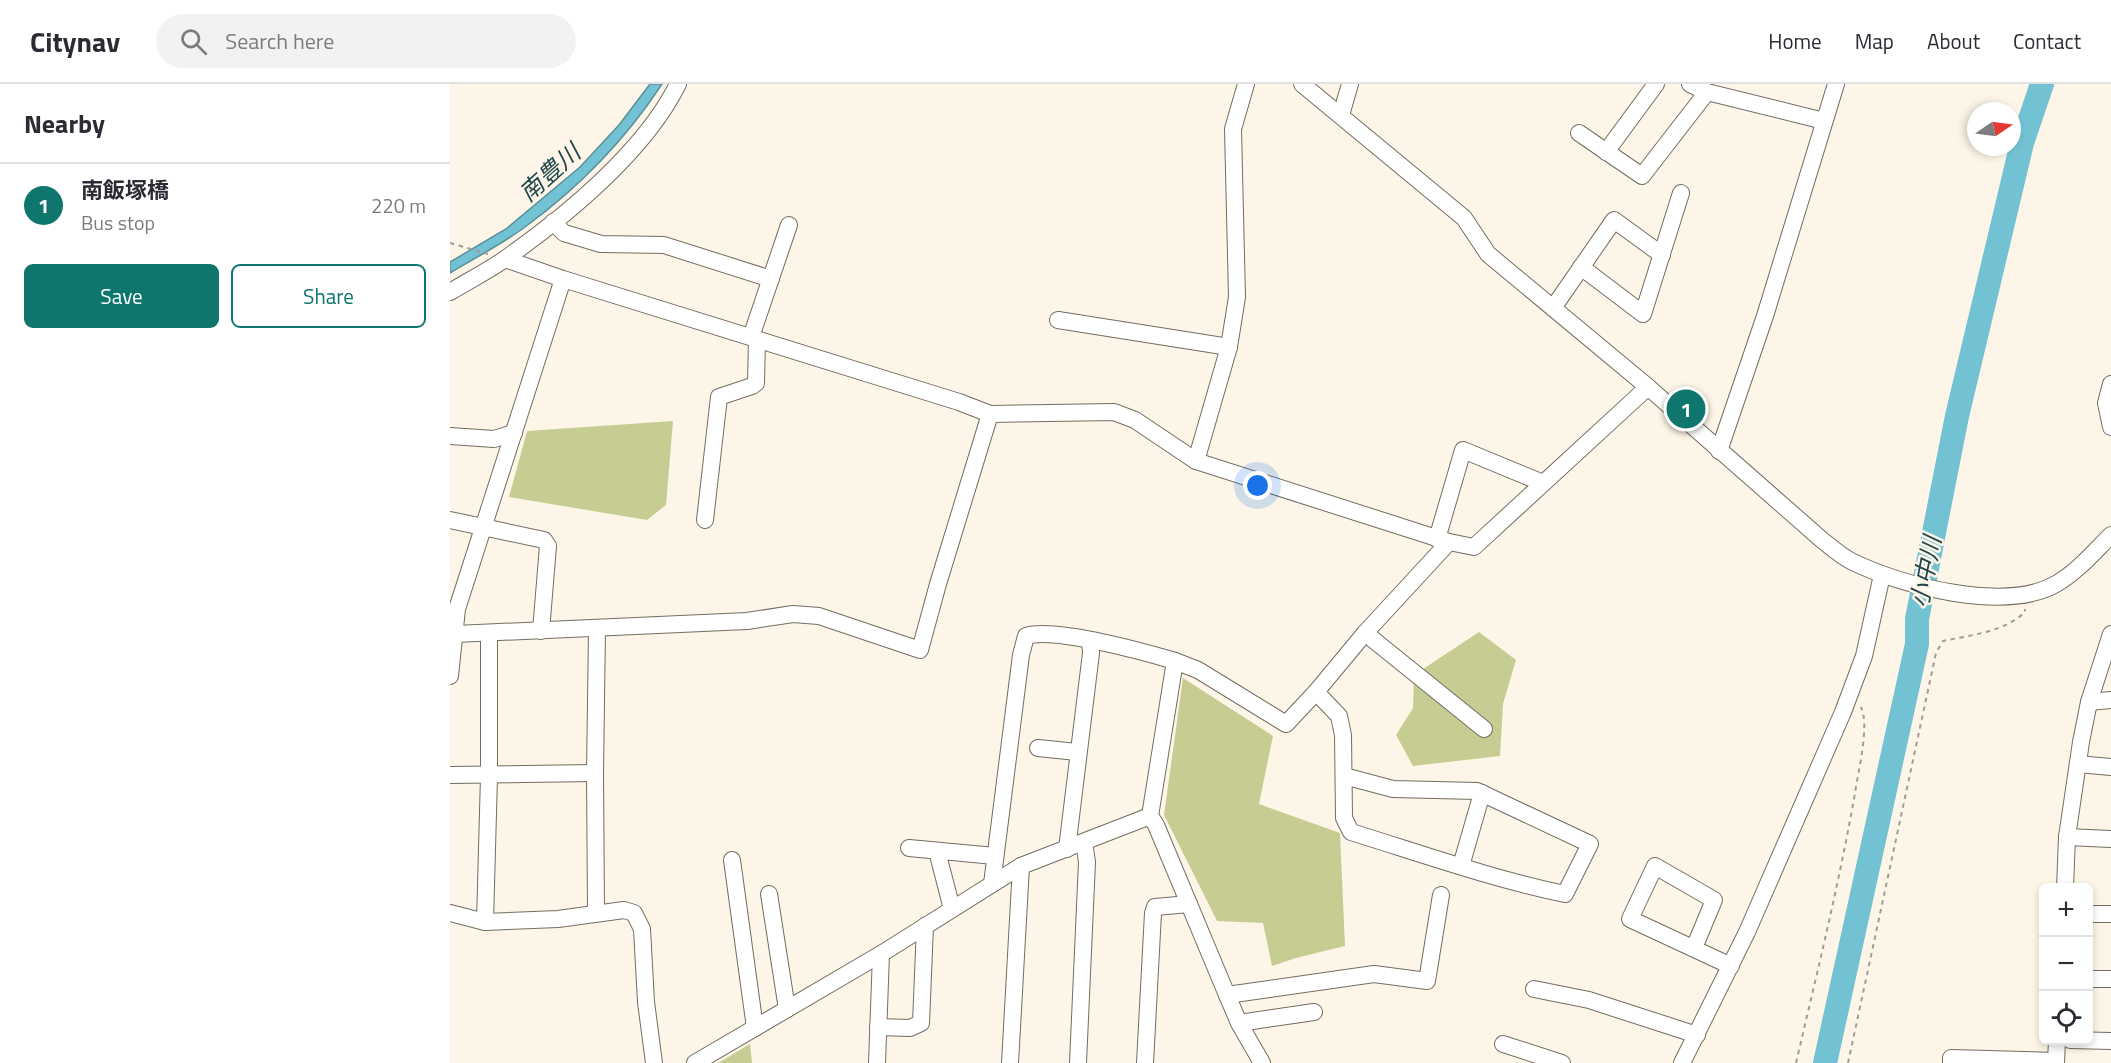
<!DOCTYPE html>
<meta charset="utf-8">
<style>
body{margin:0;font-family:"Titillium Web","Noto Sans JP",sans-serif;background:#f2f2f3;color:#2b2b33}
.controls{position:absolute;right:18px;bottom:18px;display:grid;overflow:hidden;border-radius:9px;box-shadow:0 3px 9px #0003}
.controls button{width:54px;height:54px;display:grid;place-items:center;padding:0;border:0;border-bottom:2px solid #e1e1e2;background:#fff;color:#2b2b33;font:30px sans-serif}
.compass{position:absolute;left:1517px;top:18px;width:54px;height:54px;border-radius:50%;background:#fff;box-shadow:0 3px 9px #0003;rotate:77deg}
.you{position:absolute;left:808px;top:402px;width:21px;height:21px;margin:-15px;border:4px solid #fff;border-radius:50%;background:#1a73e8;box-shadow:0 0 0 9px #1a73e833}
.badge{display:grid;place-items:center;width:39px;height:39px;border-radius:50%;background:#0f766e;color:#fff;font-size:20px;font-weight:700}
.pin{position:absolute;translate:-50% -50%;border:3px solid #fff;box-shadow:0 2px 6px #0006}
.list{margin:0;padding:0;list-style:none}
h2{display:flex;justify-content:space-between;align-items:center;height:78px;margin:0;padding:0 24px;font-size:26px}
h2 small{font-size:20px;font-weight:400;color:#7c7c81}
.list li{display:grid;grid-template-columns:39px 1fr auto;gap:18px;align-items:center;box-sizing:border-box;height:84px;padding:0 24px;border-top:2px solid #e1e1e2}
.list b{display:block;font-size:22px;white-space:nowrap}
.list p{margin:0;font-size:20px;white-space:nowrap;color:#7c7c81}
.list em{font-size:20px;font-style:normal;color:#7c7c81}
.actions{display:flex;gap:12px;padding:18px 24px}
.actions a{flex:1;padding:14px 0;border:2px solid #0f766e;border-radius:9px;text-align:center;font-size:21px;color:#0f766e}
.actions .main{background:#0f766e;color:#fff}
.icon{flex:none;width:33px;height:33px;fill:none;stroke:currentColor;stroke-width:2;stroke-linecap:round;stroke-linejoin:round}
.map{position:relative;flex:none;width:1661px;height:979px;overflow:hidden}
header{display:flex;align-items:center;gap:36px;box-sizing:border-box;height:84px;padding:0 30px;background:#fff;border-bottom:2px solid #e1e1e2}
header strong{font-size:28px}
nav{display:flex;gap:33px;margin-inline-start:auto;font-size:21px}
.search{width:420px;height:54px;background:#f2f2f3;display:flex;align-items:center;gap:15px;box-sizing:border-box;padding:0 21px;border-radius:33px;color:#7c7c81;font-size:22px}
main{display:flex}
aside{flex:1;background:#fff}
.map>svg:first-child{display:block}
.green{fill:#c7cd92}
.water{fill:#72c2d3;stroke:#59909a;stroke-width:1.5}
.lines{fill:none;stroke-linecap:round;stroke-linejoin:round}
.river{stroke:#72c2d3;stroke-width:24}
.minor-casing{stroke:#736d60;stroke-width:18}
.path{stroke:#a29c92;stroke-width:2;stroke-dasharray:4.5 4.5;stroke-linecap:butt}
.minor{stroke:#fff;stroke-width:16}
.labels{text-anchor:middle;stroke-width:5;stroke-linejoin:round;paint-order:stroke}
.water-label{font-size:24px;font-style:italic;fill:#20464d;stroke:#fdf6e8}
</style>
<header>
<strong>Citynav</strong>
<div class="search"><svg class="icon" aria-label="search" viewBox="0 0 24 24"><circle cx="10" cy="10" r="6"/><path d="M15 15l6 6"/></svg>Search here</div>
<nav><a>Home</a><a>Map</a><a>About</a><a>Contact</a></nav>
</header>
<main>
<aside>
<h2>Nearby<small></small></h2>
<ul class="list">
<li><span class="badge">1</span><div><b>南飯塚橋</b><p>Bus stop</p></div><em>220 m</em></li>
</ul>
<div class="actions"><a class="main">Save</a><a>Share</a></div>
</aside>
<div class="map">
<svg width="1661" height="979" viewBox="0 0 1661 979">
<rect width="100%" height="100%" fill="#fdf6e8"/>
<g class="green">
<path d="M223,337L216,421L197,436L59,413L77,347Z"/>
<path d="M1029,548L1066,576L1053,620L1050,672L963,682L946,651L963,624L964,591Z"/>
<path d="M733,594L823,652L809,720L890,749L895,862L846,874L822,882L813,839L767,837L714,731Z"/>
<path d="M300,960L302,979H268Z"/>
</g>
<path class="water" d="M200,0H212C176,55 128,104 75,143C52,160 25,174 0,189V178L56,145L130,83L169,41Z"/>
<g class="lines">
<path class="river" d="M1375,979L1467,560V535L1507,332L1572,59L1592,0"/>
<defs>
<g id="minor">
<path d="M852,0L1014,134L1038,170L1198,303L1372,456C1381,463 1391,472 1401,477C1451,502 1555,529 1606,500C1627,488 1644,468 1661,451"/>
<path d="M1240,0L1257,8L1374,37"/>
<path d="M891,31L900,0"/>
<path d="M1129,49L1192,92L1257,8"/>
<path d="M1156,68L1206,0"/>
<path d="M103,138L114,149L151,160L214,161L321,195"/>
<path d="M55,175L113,195L509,318L540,330L664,328L685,336L746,377L999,458L1024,463L1198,303"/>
<path d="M1131,183L1193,230L1231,109"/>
<path d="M0,208C18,197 38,187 55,175C116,132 195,67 228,0"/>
<path d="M1103,224L1164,136L1212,171"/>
<path d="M608,236L779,263"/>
<path d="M301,253L339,141"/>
<path d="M1661,300L1656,319L1661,343"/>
<path d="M0,352L44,355L64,349"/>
<path d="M1269,367L1315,232L1386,0"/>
<path d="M746,377L779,263L787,213L783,45L796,0"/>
<path d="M0,436L94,456L98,462L91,547"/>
<path d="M255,436L269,313L302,302L306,299L307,255"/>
<path d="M987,455L1013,366L1093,399"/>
<path d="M915,549L1034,645"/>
<path d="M5,550L297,537L343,530L369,532L470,566L488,500L540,330"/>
<path d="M0,592L7,525L113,195"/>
<path d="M866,608L889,632L893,651L894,734L901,748C972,770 1043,795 1115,810L1140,760L1027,707L943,705L894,692"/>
<path d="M1639,618L1661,616"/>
<path d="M588,664L627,668"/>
<path d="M1628,680L1661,683"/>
<path d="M0,691L145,689"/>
<path d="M1617,753L1661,755"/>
<path d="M459,764L545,772"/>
<path d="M617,765L641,569L640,557"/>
<path d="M487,767L502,825"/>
<path d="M282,776L305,944"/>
<path d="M1011,782L1032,709"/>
<path d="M542,800L571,571L576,552C604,543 694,568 725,577"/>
<path d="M1615,804L1617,753L1631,658L1639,618L1661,550"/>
<path d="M319,810L337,925"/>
<path d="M0,829L35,838L108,835L174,826L184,829L192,845L196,918L204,979"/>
<path d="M146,829L145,689L147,545"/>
<path d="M1638,830H1661"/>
<path d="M35,838L39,692V549"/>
<path d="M1244,864L1264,816L1205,782L1180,835L1281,882"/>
<path d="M1638,895H1661"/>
<path d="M1084,905L1139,916L1247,951"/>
<path d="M777,911L924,890L977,897L991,811"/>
<path d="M789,939L864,928"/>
<path d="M428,943L460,944L471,939L475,842"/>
<path d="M1620,956L1661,957"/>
<path d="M1053,960L1112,979"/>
<path d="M245,979L431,870L571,782L700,732"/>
<path d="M427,979L431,870"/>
<path d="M560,979L571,782"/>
<path d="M628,979L637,778L634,758"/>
<path d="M695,979L703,829L705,823L739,820"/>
<path d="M812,979L789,939L777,911L706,741L700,732L725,577L748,586L836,640L866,608L915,549L999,458"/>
<path d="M1232,979L1297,848L1393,628L1414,572L1432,491"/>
<path d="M1501,979V974L1606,977"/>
<path d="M1606,979L1607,956"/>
</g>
</defs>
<use href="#minor" class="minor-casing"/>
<g class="path">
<path d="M0,159L38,170"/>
<path d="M1346,979C1367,889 1389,800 1405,709C1408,688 1420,641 1411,623"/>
<path d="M1398,979L1486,569L1493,557C1521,551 1554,548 1575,528V525"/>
</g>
<use href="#minor" class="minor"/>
</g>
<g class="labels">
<g class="water-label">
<text transform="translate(100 89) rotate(-42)" y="8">南豊川</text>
<text transform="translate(1476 488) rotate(-79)" y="8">小中川</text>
</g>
</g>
</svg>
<div class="controls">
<button>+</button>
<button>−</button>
<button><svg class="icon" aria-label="locate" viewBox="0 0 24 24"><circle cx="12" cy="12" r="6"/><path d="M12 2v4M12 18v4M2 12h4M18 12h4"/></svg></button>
</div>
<svg class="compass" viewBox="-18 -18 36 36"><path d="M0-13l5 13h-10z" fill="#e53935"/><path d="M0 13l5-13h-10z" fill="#7c7c81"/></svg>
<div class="you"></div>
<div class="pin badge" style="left:1236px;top:325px">1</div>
</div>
</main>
